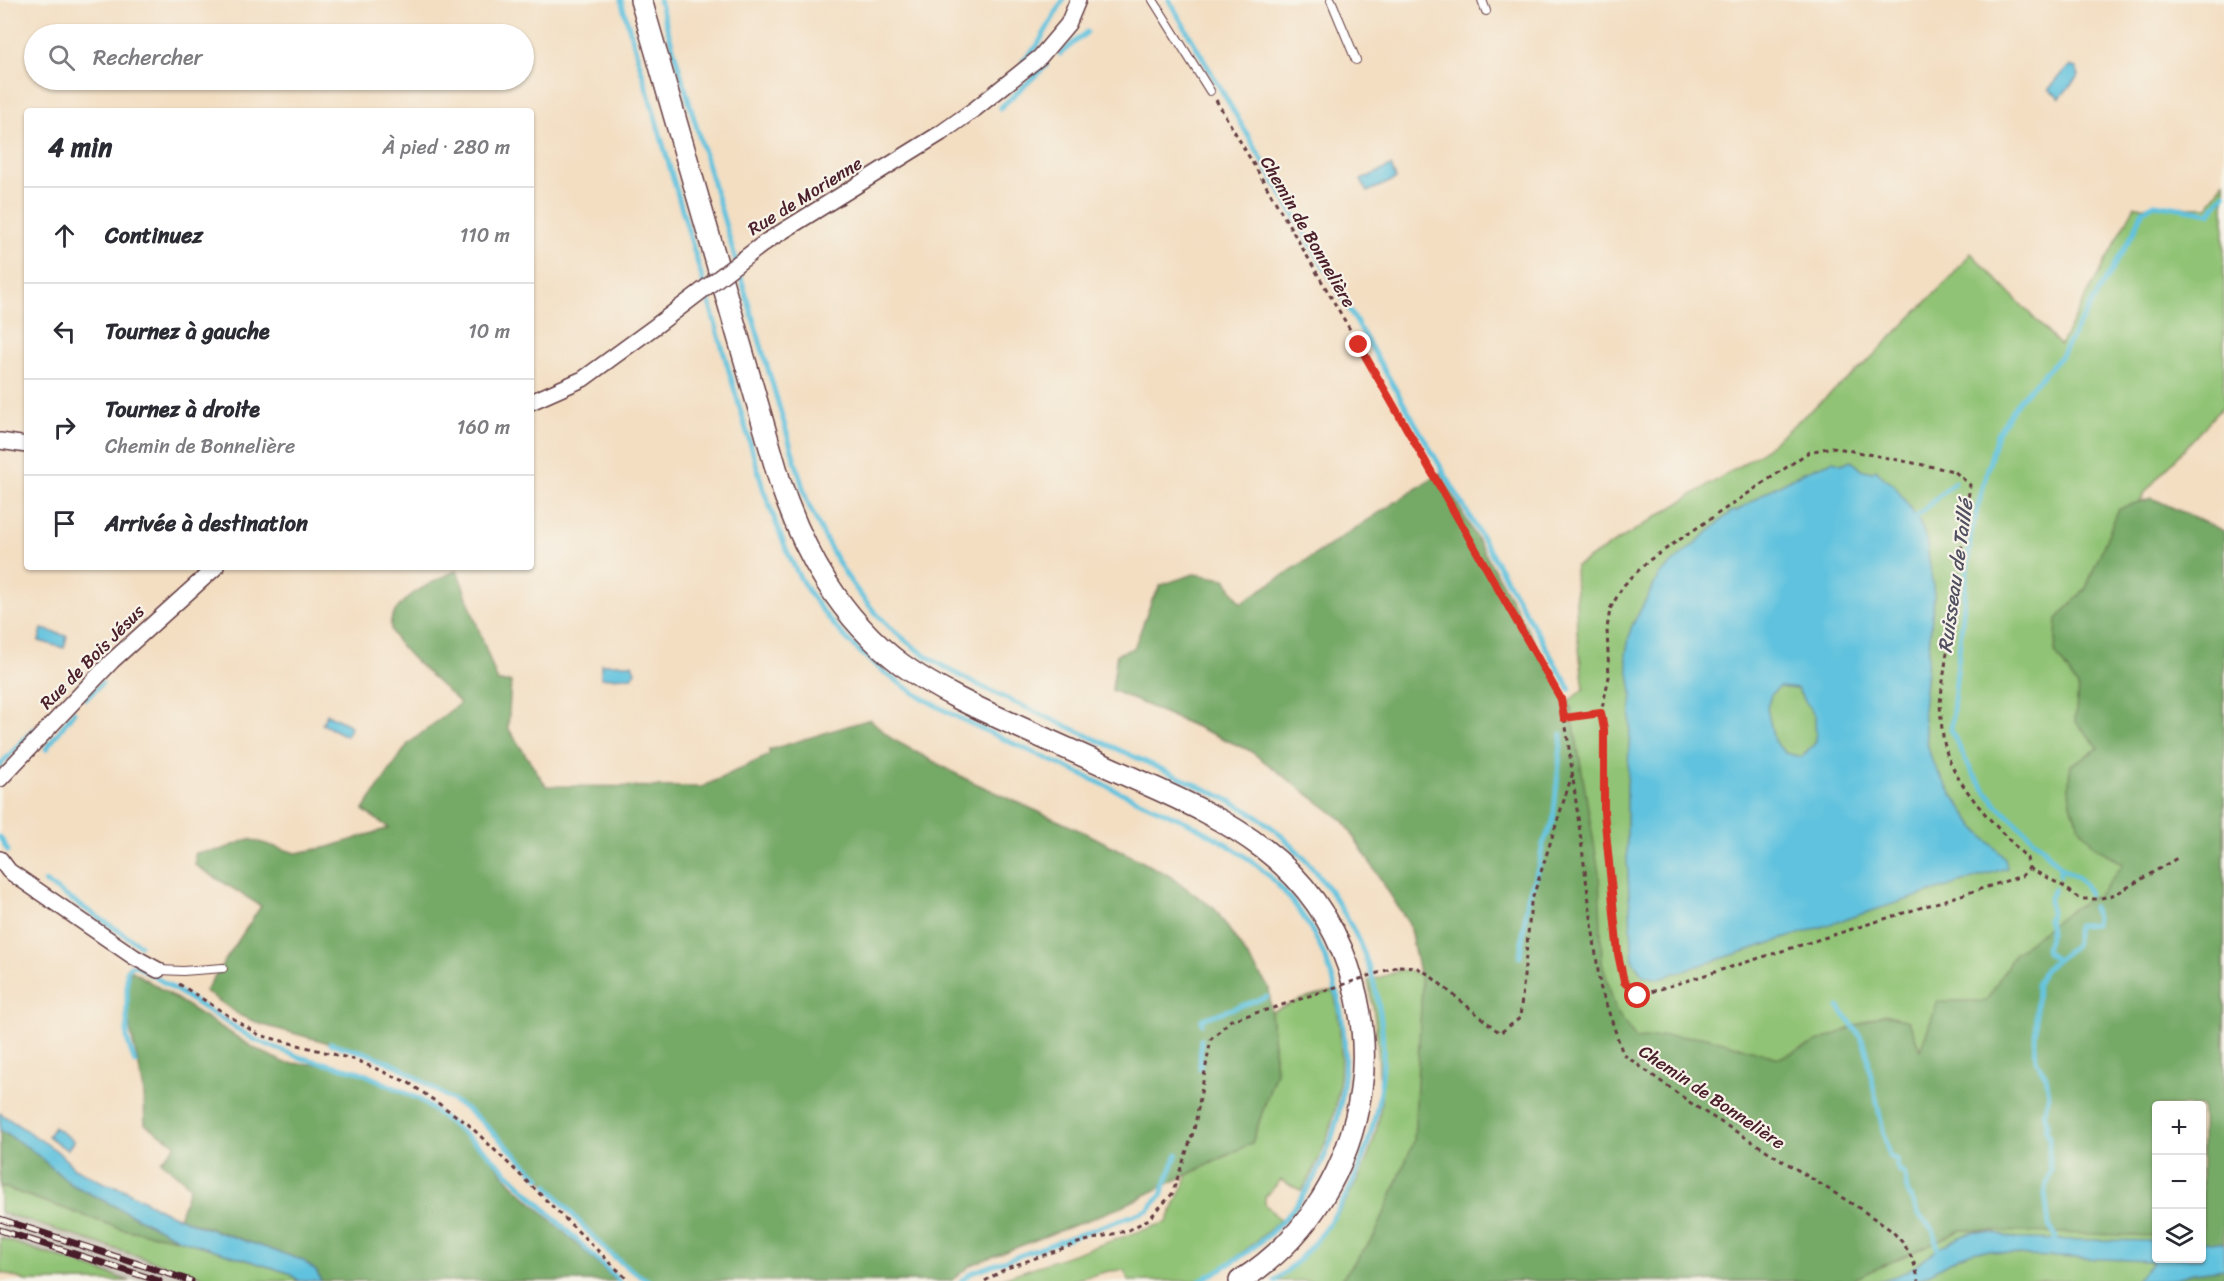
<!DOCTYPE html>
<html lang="fr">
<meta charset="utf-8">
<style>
body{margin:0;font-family:Sriracha,sans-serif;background:#f2f2f3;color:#2b2b33}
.controls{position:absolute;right:18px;bottom:18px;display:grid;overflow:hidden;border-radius:6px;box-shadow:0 2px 4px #0004}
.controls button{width:54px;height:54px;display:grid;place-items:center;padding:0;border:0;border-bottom:2px solid #e1e1e2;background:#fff;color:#2b2b33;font:30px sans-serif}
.stop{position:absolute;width:18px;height:18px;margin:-14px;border:4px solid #d93025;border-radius:50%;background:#fff}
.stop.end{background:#d93025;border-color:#fff;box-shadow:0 2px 6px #0008}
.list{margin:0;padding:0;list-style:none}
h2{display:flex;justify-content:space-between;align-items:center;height:78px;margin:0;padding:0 24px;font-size:26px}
h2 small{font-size:20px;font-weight:400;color:#7c7c81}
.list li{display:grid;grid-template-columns:39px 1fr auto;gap:18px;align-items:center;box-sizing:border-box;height:96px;padding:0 24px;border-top:2px solid #e1e1e2}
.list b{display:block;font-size:22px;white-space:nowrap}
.list p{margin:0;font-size:20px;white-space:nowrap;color:#7c7c81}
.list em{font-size:20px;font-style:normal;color:#7c7c81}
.icon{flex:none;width:33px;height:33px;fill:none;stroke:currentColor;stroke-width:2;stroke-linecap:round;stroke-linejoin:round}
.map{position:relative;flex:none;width:2224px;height:1281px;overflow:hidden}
.search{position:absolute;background:#fff;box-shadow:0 2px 4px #0004;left:24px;top:24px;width:510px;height:66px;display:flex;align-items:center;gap:15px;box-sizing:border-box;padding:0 21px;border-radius:33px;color:#7c7c81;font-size:22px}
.panel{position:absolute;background:#fff;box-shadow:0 2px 4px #0004;left:24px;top:108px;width:510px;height:462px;border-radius:6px}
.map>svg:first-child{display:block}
.industrial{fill:#c9c3b8}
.green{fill:#90c374;stroke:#6d7150;stroke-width:1.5;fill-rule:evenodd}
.forest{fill:#74a966;stroke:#5f6448;stroke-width:1.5}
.water{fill:#60c2de;stroke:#557084;stroke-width:1.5;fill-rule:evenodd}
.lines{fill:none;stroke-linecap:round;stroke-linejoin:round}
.stream{stroke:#60c2de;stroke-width:5}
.service-casing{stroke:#633c42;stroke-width:10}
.minor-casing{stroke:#633c42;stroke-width:18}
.secondary-casing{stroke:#633c42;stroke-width:24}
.path{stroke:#633c42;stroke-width:3;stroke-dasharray:4.5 4.5;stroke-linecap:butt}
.service{stroke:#fff;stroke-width:8}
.minor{stroke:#fff;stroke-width:15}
.secondary{stroke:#fff;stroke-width:21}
.rail-casing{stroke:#4a1f2b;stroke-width:7}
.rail{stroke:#f7f3e8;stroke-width:4.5;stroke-dasharray:14;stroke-linecap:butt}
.minor-bridge-casing{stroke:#633c42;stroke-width:18;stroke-linecap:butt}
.path-bridge{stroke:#633c42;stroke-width:3;stroke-dasharray:4.5 4.5;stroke-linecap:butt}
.minor-bridge{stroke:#fff;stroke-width:15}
.route{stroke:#d93025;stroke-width:8}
.labels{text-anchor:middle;stroke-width:4.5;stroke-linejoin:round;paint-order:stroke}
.street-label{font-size:18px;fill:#4a1f2b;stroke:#f7f3e8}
.water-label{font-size:20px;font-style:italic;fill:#515061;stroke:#f7f3e8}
</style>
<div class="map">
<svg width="2224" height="1281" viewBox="0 0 2224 1281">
<rect width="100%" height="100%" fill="#f7f3e8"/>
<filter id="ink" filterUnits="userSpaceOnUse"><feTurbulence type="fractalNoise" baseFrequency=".0167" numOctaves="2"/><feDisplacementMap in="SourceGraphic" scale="12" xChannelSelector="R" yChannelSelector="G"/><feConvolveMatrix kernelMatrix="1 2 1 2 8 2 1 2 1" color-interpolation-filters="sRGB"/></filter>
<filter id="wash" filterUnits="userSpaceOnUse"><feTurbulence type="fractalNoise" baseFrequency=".008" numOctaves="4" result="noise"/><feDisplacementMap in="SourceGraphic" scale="24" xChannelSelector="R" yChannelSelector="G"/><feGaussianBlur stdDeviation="1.35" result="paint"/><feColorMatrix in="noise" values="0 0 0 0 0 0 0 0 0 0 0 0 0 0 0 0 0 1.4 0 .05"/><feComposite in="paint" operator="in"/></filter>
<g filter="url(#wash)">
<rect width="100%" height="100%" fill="#f3dec2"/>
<path class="industrial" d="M0,1212L53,1230L216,1281H130L0,1238Z"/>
<g class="green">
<path d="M2224,181V405L2146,491L2134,512L2224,556V1281H1275C1328,1238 1373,1174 1381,1104C1382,1093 1380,1082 1379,1072C1378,1041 1375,1011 1368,981L1397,972V970L1408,971L1419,974L1409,924L1344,821L1249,750L1112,690L1117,654L1561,707L1584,689L1577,633L1575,567L1759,454L1863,366L1951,277L1971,253L2060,345L2135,206L2208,207ZM2156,1106H2202V1258H2156Z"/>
<path d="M1334,991C1349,1061 1340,1129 1302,1191L1281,1180L1265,1197V1204L1280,1220C1262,1237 1217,1277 1193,1281C1173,1281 1149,1281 1128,1281L1125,1270L1109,1271L1070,1281H994L1167,1222L1188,1175L1252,1143L1276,1071L1271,1012L1300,1000Z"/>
<path d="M0,1186L122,1229L179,1239L289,1273L299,1281H216L0,1212Z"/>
<path d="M0,1238L130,1281H26L0,1272Z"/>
</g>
<g class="forest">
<path d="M1440,473L1571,707L1599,873L1602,962L1616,1011L1636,1039L1664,1036L1706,1037L1779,1058L1884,1014L1909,1021L1920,1050L1938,1001H1986L2015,953L2069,911L2102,892L2123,864C2114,857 2100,852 2092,843C2072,822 2065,793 2071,765L2099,748L2075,721L2078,687L2055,652L2057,619L2086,588L2119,508L2152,498L2224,531V1281H2148L2156,1258H2202V1106H2156V1236L1961,1230L1850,1281H1340L1375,1235L1414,1141L1422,985L1409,924L1344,821L1249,750L1112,690L1117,654L1134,648L1152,600L1161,585L1194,574L1225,579L1241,603Z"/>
<path d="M457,570L498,682H511L508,728L546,786L702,787L769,755V750L870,719L892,739L964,778L1092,836L1168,875L1215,909L1269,988L1276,1071L1252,1143L1121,1207L971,1265L951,1281H649L630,1270L614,1257L547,1185L481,1121L466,1109L398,1066L366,1053L263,1025L241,1016L205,991L261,906L195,865V853L221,850L249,839L296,853L329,847L389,828L363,810L408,744L460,703C445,688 398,649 392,632C386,619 399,605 409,597C422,586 442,578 457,570Z"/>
<path d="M131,970L254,1048L285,1063L336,1065L360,1072L419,1099L483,1149L511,1183L616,1281H321L316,1271L302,1260L179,1218L190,1186L161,1161L176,1145L145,1124C144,1112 145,1099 143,1086C138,1053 117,1003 131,970Z"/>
<path d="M0,1130L29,1148L71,1184L179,1239L122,1229L0,1186Z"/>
</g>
<g class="water">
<path d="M2069,66L2076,68L2079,75L2060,98L2049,89Z"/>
<path d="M1391,166L1396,179L1367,192L1361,180Z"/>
<path d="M1851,460L1861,469L1872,472L1876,469L1883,477L1895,486L1919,521L1926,538L1934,595L1923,711L1927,743L1932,761L1943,781L1977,830L2005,858L2007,868L1657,979L1643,975L1633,961L1627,859V787L1632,692L1626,654L1631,628L1659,575L1731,512L1737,511L1766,492L1804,472L1833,461L1842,464ZM1779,687L1797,689L1815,716L1816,742L1802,757L1785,753L1774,741L1767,708L1771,695Z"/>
<path d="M42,629L67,636L64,648L39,641Z"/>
<path d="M601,664H632L635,672L632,677L601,678Z"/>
<path d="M327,714L351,726L346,736L322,724Z"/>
<path d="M0,1113L57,1151L74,1168L104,1183L121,1188L163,1211L197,1225L302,1260L316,1271L321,1281H299L289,1273L179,1239L71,1184L29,1148L0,1130Z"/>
<path d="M54,1127L74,1141L67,1150L48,1136Z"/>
<path d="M1976,1232L1993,1233L2017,1239L2156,1241V1258H2202V1241L2224,1243V1269L2193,1273L2165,1281H2135L2152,1263V1261L2028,1256L1990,1251H1975L1959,1257L1916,1281H1879C1889,1278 1902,1275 1910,1269C1931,1254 1951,1237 1976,1232Z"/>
</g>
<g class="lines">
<g class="stream">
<path d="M621,0L764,491C777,525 788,560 808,591C867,680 946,713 1039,755C1089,778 1139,801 1189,823C1221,840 1253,858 1278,885C1362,973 1369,1124 1286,1217C1260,1246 1233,1263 1199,1281"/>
<path d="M659,0L807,501C833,557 856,601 905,640C938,667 978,685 1016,703C1067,726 1117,749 1168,772C1204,789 1244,804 1275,830C1309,859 1336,895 1356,935C1380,985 1389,1042 1379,1097C1366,1170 1334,1234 1275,1281"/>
<path d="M1169,0L1570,689"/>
<path d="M1060,54L1087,32"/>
<path d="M1023,61L1037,46L1063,0"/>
<path d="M1000,108L1046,66"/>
<path d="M1911,521L1955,482"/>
<path d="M86,699L102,683"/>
<path d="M46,749L74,712"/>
<path d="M0,765L34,729"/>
<path d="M0,837L8,851"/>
<path d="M2060,867C2072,874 2085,880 2089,894"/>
<path d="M2060,876V867L2040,845L1997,805L1972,773L1951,730L1971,533L1997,434L2019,400L2060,357L2134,232L2143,210L2155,204L2210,213L2224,194"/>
<path d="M45,882L140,945"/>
<path d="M2054,889L2049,900L2051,913L2048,919C2050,930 2052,938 2046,948L2047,953L2056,960"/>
<path d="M1520,957L1528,897L1539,865L1543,844L1553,822L1562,734"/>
<path d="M1839,1007C1842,1014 1847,1017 1851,1023C1862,1038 1868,1047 1869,1067L1889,1156L1896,1160L1898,1169L1905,1175L1907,1190L1919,1215L1933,1230L1940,1255"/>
<path d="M1202,1023V1019L1267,997"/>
<path d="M330,1043L366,1053L398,1066L466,1109L481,1121L540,1178"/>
<path d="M135,1063L127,1039V970L130,966L136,965L255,1040L302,1058L360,1072L419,1099L483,1149L619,1281"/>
<path d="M1200,1068L1201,1039"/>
<path d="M547,1185C577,1220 608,1259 649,1281"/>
<path d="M2053,1246L2056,1236L2049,1226L2045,1192L2051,1170L2049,1165V1136L2046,1131L2047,1125L2044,1111L2049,1096L2046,1076L2036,1060L2035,1043L2037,985L2044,970L2071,949L2076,943V930L2079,925L2095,924L2096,918L2093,907"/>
<path d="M961,1281L973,1272L1148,1210L1161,1195L1177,1154"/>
</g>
</g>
</g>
<g filter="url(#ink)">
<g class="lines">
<defs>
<g id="service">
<path d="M1153,0L1210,91"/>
<path d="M1331,0L1356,60"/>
<path d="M1482,0L1486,11"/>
<path d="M158,970L183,971L223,968"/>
</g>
<g id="minor">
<path d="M767,241L941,133L975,109L1040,57L1068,24L1078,0"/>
<path d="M531,402L583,379L657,325"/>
<path d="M0,441L27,445"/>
<path d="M0,779L112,661L216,567"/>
<path d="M0,859L9,871L134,957L158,970"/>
</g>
<path id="secondary" d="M641,0L780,482C804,553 840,618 901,664C937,690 977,708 1017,726C1057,744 1097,762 1137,780C1230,821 1312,861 1348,966C1361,1005 1367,1048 1361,1090C1350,1168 1308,1238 1240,1281"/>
</defs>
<use href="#service" class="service-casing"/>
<use href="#minor" class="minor-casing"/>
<use href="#secondary" class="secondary-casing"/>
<g class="path">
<path d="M1216,100L1359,345L1561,699L1567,733L1600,986L1623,1054L1695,1106L1862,1210L1892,1231L1904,1244L1913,1260L1919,1281"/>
<path d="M1564,718L1601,713L1604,730V812L1618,954L1624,982L1638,996L2022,876L2029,868L2027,858C1999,830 1960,791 1947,754C1942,738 1941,720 1940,703L1970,485L1954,471L1832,447L1809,452L1648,561L1623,586L1610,609L1607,629L1609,677L1601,713"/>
<path d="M2029,868L2063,886L2080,899H2098L2116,894L2179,857"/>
<path d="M1399,966L1416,967L1428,974L1500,1033L1520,1018L1531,903L1572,775"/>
<path d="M179,984L259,1035L356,1060L409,1083L468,1124L629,1281"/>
<path d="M985,1281L1007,1268L1081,1242L1129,1230L1149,1219L1172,1194L1194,1130L1211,1039L1231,1020L1273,1008"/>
</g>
<use href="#service" class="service"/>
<use href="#minor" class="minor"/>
<use href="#secondary" class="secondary"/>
<defs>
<g id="rail">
<path d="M0,1219L191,1281"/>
<path d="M0,1230L159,1281"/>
</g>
</defs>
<use href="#rail" class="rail-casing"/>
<use href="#rail" class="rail"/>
<defs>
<path id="minor-bridge" d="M657,325L767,241"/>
</defs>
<use href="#minor-bridge" class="minor-bridge-casing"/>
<path class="path-bridge" d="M1273,1008L1399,966"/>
<use href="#minor-bridge" class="minor-bridge"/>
</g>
</g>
<g class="lines" filter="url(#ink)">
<path class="route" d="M1359,345L1561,699L1564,718L1601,713L1604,729V812L1618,954L1624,982L1638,996"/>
</g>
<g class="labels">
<g class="street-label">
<text transform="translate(805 196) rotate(-32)" y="6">Rue de Morienne</text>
<text transform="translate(1308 232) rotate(60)" y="6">Chemin de Bonnelière</text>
<text transform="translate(92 657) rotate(-45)" y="6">Rue de Bois Jésus</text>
<text transform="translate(1712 1097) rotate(34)" y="6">Chemin de Bonnelière</text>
</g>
<g class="water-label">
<text transform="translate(1955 576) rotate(-82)" y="7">Ruisseau de Taillé</text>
</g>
</g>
</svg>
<div class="controls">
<button>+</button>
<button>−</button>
<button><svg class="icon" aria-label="layers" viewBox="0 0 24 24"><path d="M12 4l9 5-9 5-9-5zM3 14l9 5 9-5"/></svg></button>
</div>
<div class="stop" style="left:1638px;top:996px"></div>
<div class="stop end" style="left:1359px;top:345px"></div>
<div class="search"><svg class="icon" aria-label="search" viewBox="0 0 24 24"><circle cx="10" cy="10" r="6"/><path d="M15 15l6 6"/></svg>Rechercher</div>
<section class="panel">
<h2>4 min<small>À pied · 280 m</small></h2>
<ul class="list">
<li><svg class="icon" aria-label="ahead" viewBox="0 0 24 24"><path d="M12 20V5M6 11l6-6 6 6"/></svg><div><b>Continuez</b></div><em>110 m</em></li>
<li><svg class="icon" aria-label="left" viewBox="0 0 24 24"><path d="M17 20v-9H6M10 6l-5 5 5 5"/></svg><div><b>Tournez à gauche</b></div><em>10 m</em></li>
<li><svg class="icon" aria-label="right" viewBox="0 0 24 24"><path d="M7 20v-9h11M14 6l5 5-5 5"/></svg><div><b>Tournez à droite</b><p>Chemin de Bonnelière</p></div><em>160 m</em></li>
<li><svg class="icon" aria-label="arrive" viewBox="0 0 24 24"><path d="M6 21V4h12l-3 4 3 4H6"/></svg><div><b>Arrivée à destination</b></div></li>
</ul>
</section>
</div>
